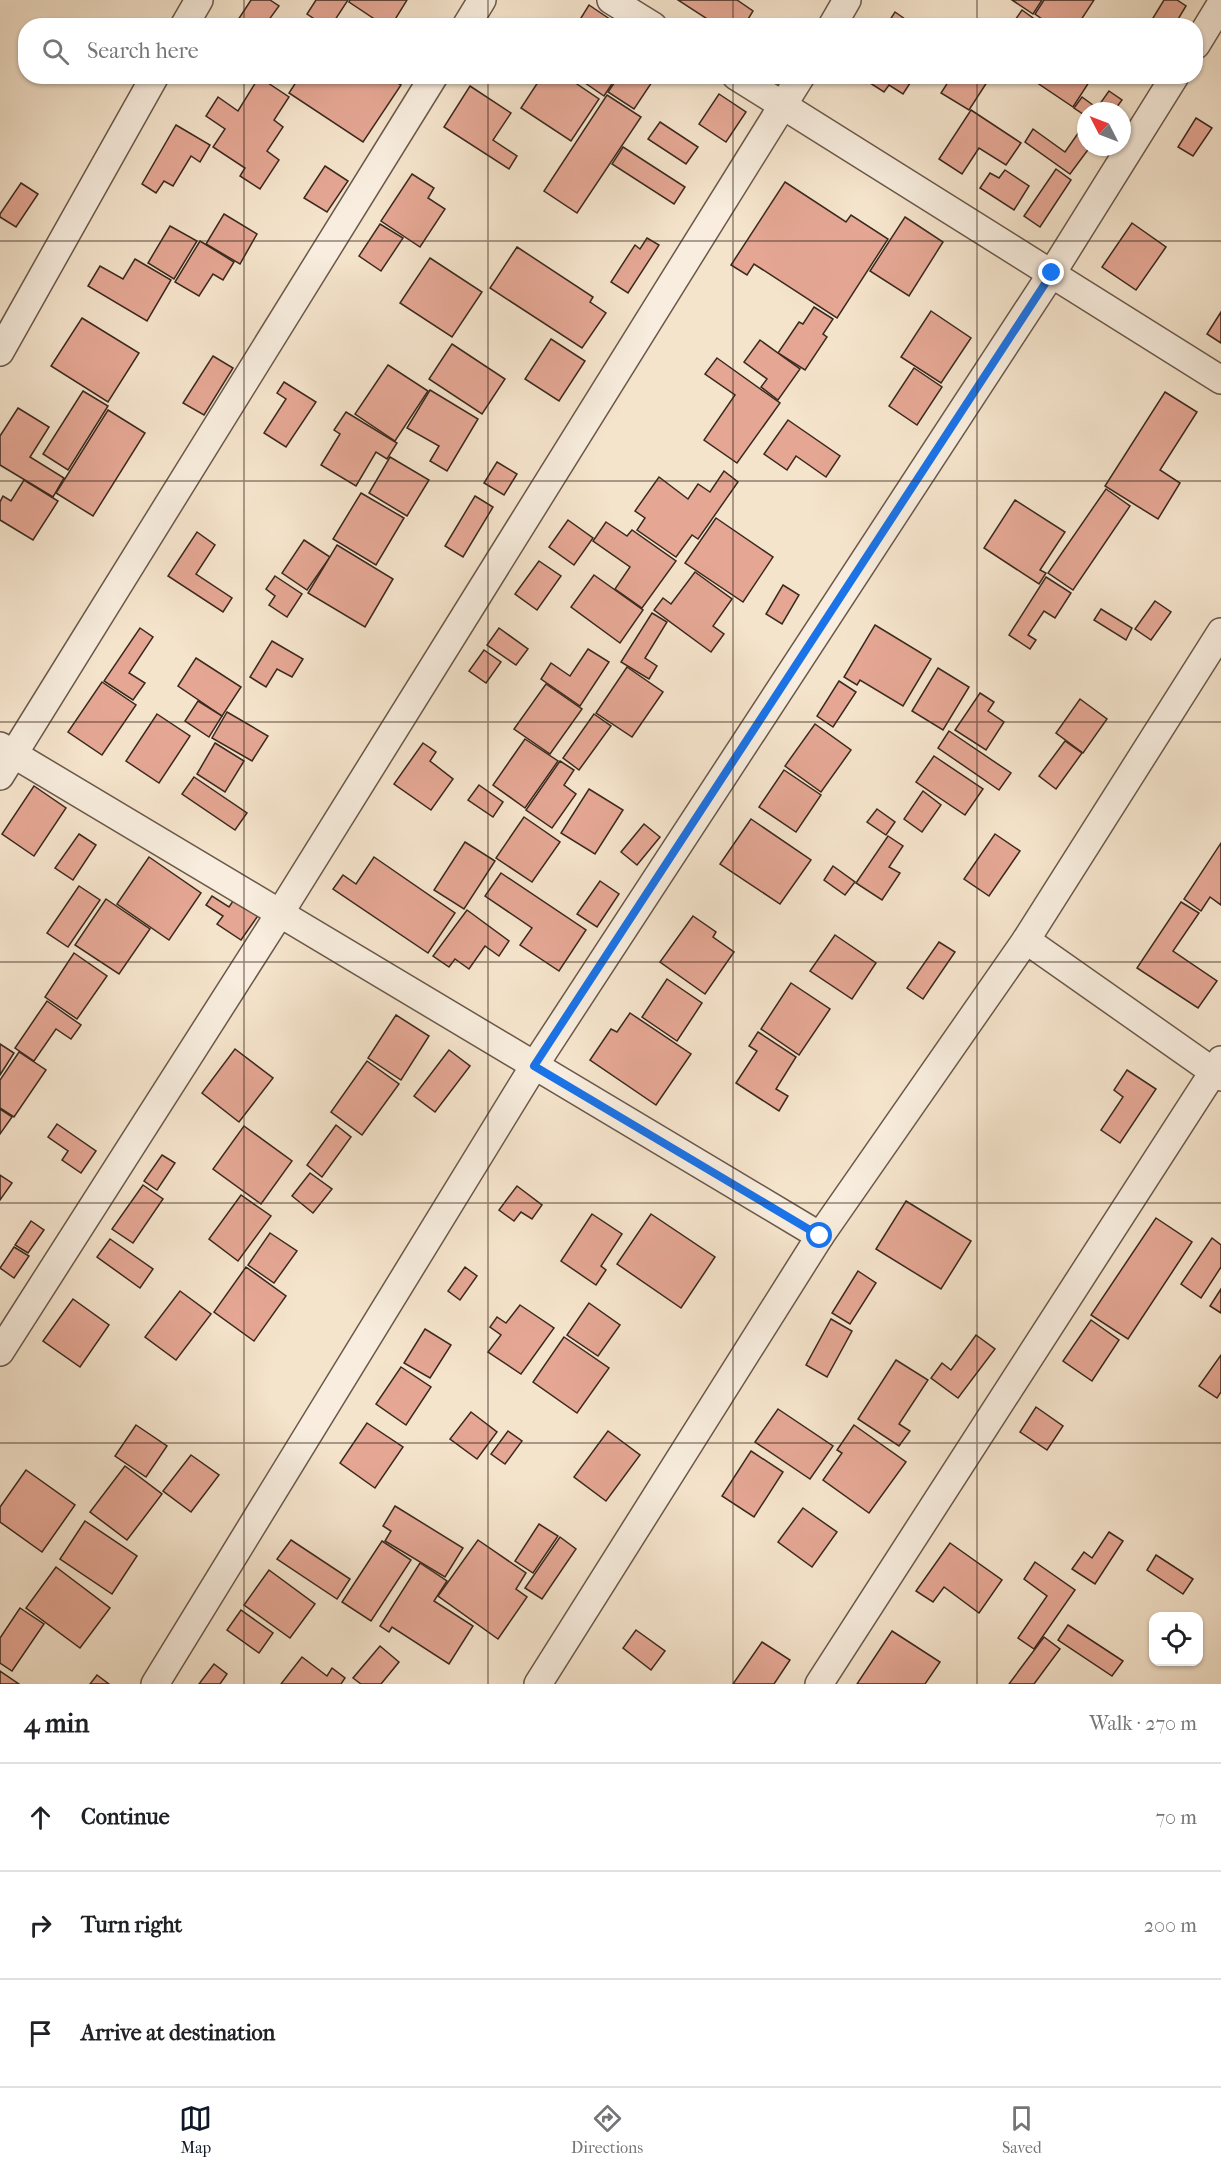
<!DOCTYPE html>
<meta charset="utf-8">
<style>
body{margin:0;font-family:"IM FELL French Canon",serif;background:#f6f6f6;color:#202124}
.controls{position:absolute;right:18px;bottom:18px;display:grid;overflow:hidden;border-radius:12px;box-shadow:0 2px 4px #0004}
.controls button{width:54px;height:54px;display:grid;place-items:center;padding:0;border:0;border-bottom:2px solid #e0e0e0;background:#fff;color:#202124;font:30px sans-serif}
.compass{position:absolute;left:1077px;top:102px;width:54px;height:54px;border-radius:50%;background:#fff;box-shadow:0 2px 4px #0004;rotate:312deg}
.stop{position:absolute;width:18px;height:18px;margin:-14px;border:4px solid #1a73e8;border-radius:50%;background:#fff}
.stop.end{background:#1a73e8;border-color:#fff;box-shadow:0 2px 6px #0008}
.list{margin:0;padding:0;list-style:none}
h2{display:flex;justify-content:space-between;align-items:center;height:78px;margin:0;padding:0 24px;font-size:26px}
h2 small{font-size:20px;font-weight:400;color:#757577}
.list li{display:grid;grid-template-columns:39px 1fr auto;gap:18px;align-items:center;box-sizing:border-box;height:108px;padding:0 24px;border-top:2px solid #e0e0e0}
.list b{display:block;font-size:22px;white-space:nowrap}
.list em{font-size:20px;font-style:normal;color:#757577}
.icon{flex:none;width:33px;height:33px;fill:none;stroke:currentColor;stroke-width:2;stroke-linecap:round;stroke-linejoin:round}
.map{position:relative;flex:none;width:1221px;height:1684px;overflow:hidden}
.search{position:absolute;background:#fff;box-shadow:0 2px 4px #0004;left:18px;right:18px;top:18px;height:66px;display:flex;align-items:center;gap:15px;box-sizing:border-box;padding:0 21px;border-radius:24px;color:#757577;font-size:22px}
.sheet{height:402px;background:#fff}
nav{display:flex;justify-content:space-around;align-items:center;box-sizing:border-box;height:84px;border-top:2px solid #e0e0e0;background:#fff;font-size:16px;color:#757577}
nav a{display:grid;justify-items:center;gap:3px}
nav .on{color:#111827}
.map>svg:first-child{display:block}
.building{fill:#e5a794;stroke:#3b291f;stroke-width:1.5}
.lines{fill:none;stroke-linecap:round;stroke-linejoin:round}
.street-casing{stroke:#6a584a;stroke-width:30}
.street{stroke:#f8edde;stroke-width:27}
.route{stroke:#1a73e8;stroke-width:8}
.grid{fill:none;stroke:#3b291f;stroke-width:1.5;stroke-opacity:0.55}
</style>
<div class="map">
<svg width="1221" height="1684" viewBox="0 0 1221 1684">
<rect width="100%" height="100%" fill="#f5e4cc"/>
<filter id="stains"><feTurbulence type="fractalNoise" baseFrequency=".00333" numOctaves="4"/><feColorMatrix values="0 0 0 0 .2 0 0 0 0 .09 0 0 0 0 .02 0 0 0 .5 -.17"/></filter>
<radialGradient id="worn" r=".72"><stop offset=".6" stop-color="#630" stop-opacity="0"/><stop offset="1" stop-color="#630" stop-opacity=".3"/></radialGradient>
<g class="building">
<path d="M251,0H270L279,6L268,21L275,26H234Z"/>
<path d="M316,0H348L331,26H325L307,14Z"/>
<path d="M350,0H407L391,26H385L349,2Z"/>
<path d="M678,0H737L753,11L744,26H718Z"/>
<path d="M1012,0H1042L1033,14Z"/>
<path d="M1044,0H1094L1077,26H1052L1035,14Z"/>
<path d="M1164,0H1177L1186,6L1174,26H1165L1153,18Z"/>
<path d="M589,5L620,26H576Z"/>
<path d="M1022,10L1033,18L1028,26H1011Z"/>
<path d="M895,12L915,26H886Z"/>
<path d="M300,76H387L401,85L363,142L289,93Z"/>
<path d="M542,76H565L599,99L571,141L521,108Z"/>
<path d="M575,76H617L604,96Z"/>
<path d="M619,76H656L634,109L608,92Z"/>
<path d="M874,76H913L914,77L903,94L889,85L884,92L870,83Z"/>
<path d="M952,76H991L969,110L941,93Z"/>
<path d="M1027,76H1093L1073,107Z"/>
<path d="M259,77L289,97L274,120L283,127L267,151L279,160L260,189L240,176L245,168L213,147L225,129L206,116L218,97L238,111Z"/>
<path d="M470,86L511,113L493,140L517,156L509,169L444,127Z"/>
<path d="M1109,91L1122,100L1114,111H1086V116L1074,108L1082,97L1097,108Z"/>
<path d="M719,94L746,112L726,142L699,124Z"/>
<path d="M607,95L641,117L577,213L544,191Z"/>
<path d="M971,110L1021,143L1006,165L979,148L962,174L939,159Z"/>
<path d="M1196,118L1212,128L1193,156L1178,147Z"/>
<path d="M660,122L698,147L686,164L648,139Z"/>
<path d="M1086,122V147H1090L1070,174L1025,142L1033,129L1065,152Z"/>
<path d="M176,125L210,145L200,162L191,156L173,186L164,181L156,193L142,184Z"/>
<path d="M623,147L685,187L674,204L612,164Z"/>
<path d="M325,166L348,181L327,212L304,198Z"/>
<path d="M1056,169L1071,180L1040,227L1024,216Z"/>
<path d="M1005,170L1029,186L1014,210L980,188L990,173L999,178Z"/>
<path d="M412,174L434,188L428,198L445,209L420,247L381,221Z"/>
<path d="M785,182L846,222L851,215L888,239L837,318L754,264L747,275L731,265Z"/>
<path d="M21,183L38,194L16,227L0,217V214Z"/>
<path d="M224,214L257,234L240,264L206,244Z"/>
<path d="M905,217L943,242L909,296L870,271Z"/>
<path d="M1132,223L1166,247L1136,290L1102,267Z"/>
<path d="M380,224L403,238L381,271L359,256Z"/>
<path d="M170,226L197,241L174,279L148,263Z"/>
<path d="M647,238L659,245L628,293L611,282L635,245L640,249Z"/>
<path d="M200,241L234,262L223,280L213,274L199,296L175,282Z"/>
<path d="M517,247L593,297L590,302L606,313L582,348L490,288Z"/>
<path d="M430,258L482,292L452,337L400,303Z"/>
<path d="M135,259L171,280L147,321L88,286L100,266L123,279Z"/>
<path d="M814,307L833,319L823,334L827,337L805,370L778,353L799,322L803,324Z"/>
<path d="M931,311L971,338L941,383L901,357Z"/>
<path d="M1221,312V343L1207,334Z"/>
<path d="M82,318L139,353L108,402L51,366Z"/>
<path d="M551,339L585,361L559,401L525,379Z"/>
<path d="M760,340L800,369L778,400L761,387L767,379L744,362Z"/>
<path d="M452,344L505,379L482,414L429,379Z"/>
<path d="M213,356L233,368L204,415L183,403Z"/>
<path d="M717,358L780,403L737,463L704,440L735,395L705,374Z"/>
<path d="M388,365L428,391L395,441L355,414Z"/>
<path d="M914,368L942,387L917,425L889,406Z"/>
<path d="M284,382L316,402L286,447L264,433L286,399L277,393Z"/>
<path d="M430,390L478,419L447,471L430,461L439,446L407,428Z"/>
<path d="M83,391L108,406L68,470L43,454Z"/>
<path d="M1165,392L1197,412L1160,470L1180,483L1158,519L1105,486Z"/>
<path d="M18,408L49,427L30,457L64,478L53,497L0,465V436Z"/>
<path d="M108,410L145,433L93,516L56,493Z"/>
<path d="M346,412L397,443L387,459L376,452L356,486L321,465L340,434L334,430Z"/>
<path d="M788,420L840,456L826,477L796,456L787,470L764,454Z"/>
<path d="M390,457L429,480L407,516L369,493Z"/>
<path d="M497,462L517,474L504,495L484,483Z"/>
<path d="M724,471L738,482L698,539L692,535L676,557L637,530L645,518L635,511L659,477L688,499L698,484L710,492Z"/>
<path d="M24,480L58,501L33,540L0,520V502L3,496L11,501Z"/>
<path d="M1106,489L1130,506L1073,590L1048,573Z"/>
<path d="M361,493L404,518L376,565L333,539Z"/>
<path d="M475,496L493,507L463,557L445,546Z"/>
<path d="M1015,500L1065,532L1040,570L1046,573L1039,584L984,548Z"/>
<path d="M716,518L773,557L743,602L685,563Z"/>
<path d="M568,520L593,538L574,565L549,547Z"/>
<path d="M606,522L627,536L632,530L676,561L642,608L615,589L630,567L593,541Z"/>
<path d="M197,532L215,545L196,574L232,598L223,612L168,576Z"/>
<path d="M304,540L330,557L307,590L282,573Z"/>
<path d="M337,545L393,579L365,627L308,593Z"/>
<path d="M539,561L561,576L537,610L515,594Z"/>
<path d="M695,572L732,599L713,626L724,634L711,652L654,610L663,598L671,604Z"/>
<path d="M594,575L643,610L620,643L571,607Z"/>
<path d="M275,576L302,594L287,617L269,605L275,596L266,589Z"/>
<path d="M1046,577L1071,593L1055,618L1044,611L1028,635L1036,640L1030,649L1009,635Z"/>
<path d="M783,585L799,595L782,624L766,614Z"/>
<path d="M1155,601L1171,612L1151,640L1135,629Z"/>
<path d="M1101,609L1132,628L1126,640L1094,620Z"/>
<path d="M652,613L667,622L645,658L657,666L649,679L621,662Z"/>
<path d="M875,625L931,659L903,706L860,680L857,685L844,677Z"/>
<path d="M140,628L153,637L129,673L145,683L133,700L104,681Z"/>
<path d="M499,628L528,649L516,665L487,645Z"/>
<path d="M272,641L303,659L292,677L277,669L266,687L250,677Z"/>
<path d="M588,649L609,662L580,706L541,679L551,663L570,676Z"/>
<path d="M484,650L501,662L486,683L469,671Z"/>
<path d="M196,658L241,687L222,716L178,686Z"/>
<path d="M627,667L663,692L632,737L596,713Z"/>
<path d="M938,668L969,687L943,730L912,711Z"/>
<path d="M839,681L856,692L833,727L817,716Z"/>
<path d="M102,682L136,705L102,755L68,732Z"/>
<path d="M546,684L582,709L550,754L514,729Z"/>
<path d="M980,693L994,702L988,711L1004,722L986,750L955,730Z"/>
<path d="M1080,699L1107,719L1083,753L1056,733Z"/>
<path d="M198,701L222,716L209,737L185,721Z"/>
<path d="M227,712L268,736L252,761L212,738Z"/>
<path d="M157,714L190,736L159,783L126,761Z"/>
<path d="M594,714L611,726L579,770L563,758Z"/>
<path d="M815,724L851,750L821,792L785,766Z"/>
<path d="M949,731L1011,773L999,790L938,748Z"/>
<path d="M525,739L558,761L525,808L493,785Z"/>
<path d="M1065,741L1082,753L1056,789L1039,776Z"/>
<path d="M215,743L244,761L225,792L197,774Z"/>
<path d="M423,743L436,752L430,761L453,779L431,810L394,784Z"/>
<path d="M934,756L983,789L965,815L916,782Z"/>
<path d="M560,761L574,770L564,785L576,794L552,828L526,810Z"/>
<path d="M784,770L821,795L796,832L759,807Z"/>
<path d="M194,777L247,813L235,830L182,794Z"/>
<path d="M479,785L503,802L493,817L468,800Z"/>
<path d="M34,786L66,808L34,856L2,834Z"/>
<path d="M589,789L623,810L595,854L561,833Z"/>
<path d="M923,791L941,805L922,832L904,819Z"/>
<path d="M877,809L895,822L886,835L867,822Z"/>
<path d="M524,817L560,842L532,882L496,858Z"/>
<path d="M751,819L811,860L780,904L720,864Z"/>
<path d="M644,824L660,837L637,865L621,852Z"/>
<path d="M79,834L96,845L73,880L55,868Z"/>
<path d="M995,834L1020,851L989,896L964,879Z"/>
<path d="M888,836L903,846L889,867L900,873L882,900L856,883Z"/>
<path d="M465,842L495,861L464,909L434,890Z"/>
<path d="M1221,843V905L1210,897L1201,911L1184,899Z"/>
<path d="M149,857L201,893L169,940L117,904Z"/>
<path d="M374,857L455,913L428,953L333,889L343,875L356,884Z"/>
<path d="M833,866L855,882L845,895L824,880Z"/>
<path d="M501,873L586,930L559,971L520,945L532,928L485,896Z"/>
<path d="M600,881L619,894L597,927L577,914Z"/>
<path d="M79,886L100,900L68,947L47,933Z"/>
<path d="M238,894L262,910L241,940L217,924L223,916L206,905L212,896L229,907Z"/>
<path d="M106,899L150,929L119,974L75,945Z"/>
<path d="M1181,902L1199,913L1173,951L1217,981L1198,1008L1137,968Z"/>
<path d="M467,910L509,941L499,956L485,946L469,969L455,959L449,967L433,956Z"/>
<path d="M693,916L716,932L713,937L734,952L705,994L660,962Z"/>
<path d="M835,935L876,963L852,999L810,971Z"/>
<path d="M939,942L955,952L923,999L907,988Z"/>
<path d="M74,953L107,976L77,1019L45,997Z"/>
<path d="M667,979L702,1003L677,1041L642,1017Z"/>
<path d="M791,983L830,1009L799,1055L761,1029Z"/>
<path d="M47,1001L81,1025L71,1039L56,1029L34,1061L15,1048Z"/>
<path d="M630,1013L691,1054L656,1105L590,1060L611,1029L617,1032Z"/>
<path d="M396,1015L429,1036L401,1080L368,1058Z"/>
<path d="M758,1032L796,1057L776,1089L788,1096L779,1111L736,1083L757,1051L749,1046Z"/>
<path d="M0,1044L14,1053L0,1075Z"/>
<path d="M235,1049L273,1078L239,1122L202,1093Z"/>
<path d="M449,1050L470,1066L435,1112L414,1096Z"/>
<path d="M19,1052L46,1070L14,1117L0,1108V1080Z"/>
<path d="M367,1061L399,1084L362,1135L331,1112Z"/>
<path d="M1127,1070L1156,1089L1120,1143L1101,1130L1123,1097L1114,1090Z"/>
<path d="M0,1109L12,1117L0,1134Z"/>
<path d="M57,1124L96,1151L81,1173L62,1160L68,1151L48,1137Z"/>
<path d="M336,1125L351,1137L322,1177L307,1165Z"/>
<path d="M244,1126L292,1161L261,1204L213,1169Z"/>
<path d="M162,1155L175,1163L157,1190L144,1181Z"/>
<path d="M310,1173L332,1189L313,1213L292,1196Z"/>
<path d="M0,1175L12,1183L0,1200Z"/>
<path d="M143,1185L163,1199L133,1243L112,1229Z"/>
<path d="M517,1186L542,1205L532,1219L521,1212L514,1221L499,1210Z"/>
<path d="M241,1195L271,1216L238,1261L209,1239Z"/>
<path d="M906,1201L971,1241L941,1289L876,1249Z"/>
<path d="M592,1214L622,1234L601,1266L606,1270L596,1285L561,1261Z"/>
<path d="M651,1214L715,1257L681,1308L617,1264Z"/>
<path d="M1156,1218L1192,1242L1128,1339L1091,1315Z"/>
<path d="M31,1221L44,1230L28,1253L15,1245Z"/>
<path d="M270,1233L297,1251L274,1283L248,1265Z"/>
<path d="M1212,1238L1221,1245V1267L1201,1298L1181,1284Z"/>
<path d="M110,1239L153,1269L140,1288L97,1257Z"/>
<path d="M14,1247L29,1256L14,1278L0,1268Z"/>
<path d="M246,1267L286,1296L254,1341L214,1312Z"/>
<path d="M465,1267L477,1276L460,1300L448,1291Z"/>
<path d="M858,1271L876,1283L850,1324L832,1313Z"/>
<path d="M1221,1289V1313L1210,1306Z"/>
<path d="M180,1291L211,1314L176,1360L145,1337Z"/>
<path d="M73,1299L109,1325L80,1367L43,1341Z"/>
<path d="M589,1303L620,1325L598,1356L567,1335Z"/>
<path d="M520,1305L554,1328L521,1374L488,1352L501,1335L490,1327L497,1317L506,1323Z"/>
<path d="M831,1319L852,1331L827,1377L806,1365Z"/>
<path d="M1091,1320L1119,1340L1092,1381L1063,1361Z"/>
<path d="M425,1329L451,1345L430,1378L404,1363Z"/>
<path d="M976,1335L995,1349L958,1398L931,1378L942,1363L951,1370Z"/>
<path d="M564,1337L609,1368L577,1413L533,1382Z"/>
<path d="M1221,1355V1392L1217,1398L1199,1386Z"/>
<path d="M896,1360L928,1380L899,1424L910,1431L899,1446L858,1419Z"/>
<path d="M401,1367L431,1387L406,1425L376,1404Z"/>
<path d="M1036,1407L1063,1426L1047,1450L1020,1432Z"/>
<path d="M778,1409L833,1446L810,1479L755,1442Z"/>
<path d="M471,1412L497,1432L477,1459L450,1439Z"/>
<path d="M367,1423L403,1447L375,1488L340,1463Z"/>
<path d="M136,1425L167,1446L146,1477L115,1456Z"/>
<path d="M854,1425L906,1462L869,1513L823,1480L842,1453L837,1450Z"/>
<path d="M508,1431L522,1441L505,1464L491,1454Z"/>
<path d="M608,1431L640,1455L606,1501L574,1477Z"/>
<path d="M751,1451L783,1472L754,1517L722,1496Z"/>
<path d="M191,1455L219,1475L191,1512L163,1491Z"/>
<path d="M125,1466L162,1494L127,1540L90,1512Z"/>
<path d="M26,1470L75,1505L42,1552L0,1522V1507Z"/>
<path d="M395,1506L463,1548L445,1577L385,1541L391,1531L383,1526Z"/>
<path d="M803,1508L837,1532L812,1567L778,1542Z"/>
<path d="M85,1521L137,1556L112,1594L60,1559Z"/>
<path d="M539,1524L558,1536L533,1573L515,1561Z"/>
<path d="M1109,1532L1123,1541L1095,1584L1072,1569L1084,1552L1092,1558Z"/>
<path d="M560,1537L576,1549L542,1599L525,1588Z"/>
<path d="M291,1540L350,1579L337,1599L277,1559Z"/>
<path d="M478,1540L526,1573L516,1589L527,1597L498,1639L438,1596Z"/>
<path d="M382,1541L411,1560L371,1621L342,1602Z"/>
<path d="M950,1543L1002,1580L979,1613L944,1587L933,1602L916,1591Z"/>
<path d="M1156,1555L1193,1579L1183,1594L1147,1570Z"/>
<path d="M1035,1562L1075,1590L1034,1649L1018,1638L1047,1596L1024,1579Z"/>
<path d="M420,1563L447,1581L434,1601L473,1626L449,1664L392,1627L389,1632L380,1626Z"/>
<path d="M56,1567L110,1608L80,1648L26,1608Z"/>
<path d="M269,1570L315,1604L290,1638L244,1605Z"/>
<path d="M20,1608L44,1624L12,1671L0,1663V1638Z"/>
<path d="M241,1610L273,1633L259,1653L227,1630Z"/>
<path d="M1068,1625L1123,1661L1112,1676L1058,1640Z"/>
<path d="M636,1630L665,1651L651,1670L623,1648Z"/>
<path d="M892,1631L940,1662L925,1684H857Z"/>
<path d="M1044,1637L1060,1649L1034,1684H1009Z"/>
<path d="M762,1642L790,1660L774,1684H733Z"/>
<path d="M380,1646L399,1662L381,1684H361L353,1678Z"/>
<path d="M302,1657L327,1676L332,1668L345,1678L341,1684H281Z"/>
<path d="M214,1664L227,1674L220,1684H199Z"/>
<path d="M0,1671L19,1684H0Z"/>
<path d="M97,1675L109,1684H90Z"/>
</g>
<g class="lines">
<defs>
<g id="street">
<path d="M611,0L653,26"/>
<path d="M184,26L199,0"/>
<path d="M466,26L482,0"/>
<path d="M832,26L847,0"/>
<path d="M1196,45L1221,4"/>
<path d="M736,76L1221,380"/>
<path d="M0,352L155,76"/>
<path d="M0,746L820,1236"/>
<path d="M0,776L434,76"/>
<path d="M1026,940L1221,1077"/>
<path d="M0,1352L280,913L801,76"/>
<path d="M155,1684L534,1066L1052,273L1175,76"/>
<path d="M538,1684L820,1236L1026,940L1221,632"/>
<path d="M819,1684L1221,1060"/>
</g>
</defs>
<use href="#street" class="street-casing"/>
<use href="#street" class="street"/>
</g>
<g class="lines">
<path class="route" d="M820,1236L534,1066L1052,273"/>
</g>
<path class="grid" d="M244,0V26M488,0V26M733,0V26M977,0V26M244,76V1684M488,76V1684M733,76V1684M977,76V1684M0,241H1221M0,481H1221M0,722H1221M0,962H1221M0,1203H1221M0,1443H1221"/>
<rect width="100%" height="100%" filter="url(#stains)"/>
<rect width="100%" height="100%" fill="url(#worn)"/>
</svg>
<div class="controls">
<button><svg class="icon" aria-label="locate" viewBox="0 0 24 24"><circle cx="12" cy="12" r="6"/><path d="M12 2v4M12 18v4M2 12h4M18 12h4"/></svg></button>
</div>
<svg class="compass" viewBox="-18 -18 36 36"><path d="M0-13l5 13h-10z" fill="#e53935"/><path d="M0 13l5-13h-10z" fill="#757577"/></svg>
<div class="stop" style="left:820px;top:1236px"></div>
<div class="stop end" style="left:1052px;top:273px"></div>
<div class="search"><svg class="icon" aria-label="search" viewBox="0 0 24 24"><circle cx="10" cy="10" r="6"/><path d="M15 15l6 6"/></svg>Search here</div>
</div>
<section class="sheet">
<h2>4 min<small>Walk · 270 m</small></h2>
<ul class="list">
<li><svg class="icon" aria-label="ahead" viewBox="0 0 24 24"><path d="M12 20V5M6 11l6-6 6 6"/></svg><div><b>Continue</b></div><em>70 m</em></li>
<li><svg class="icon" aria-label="right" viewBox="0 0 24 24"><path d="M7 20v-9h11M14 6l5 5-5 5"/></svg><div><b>Turn right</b></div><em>200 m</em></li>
<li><svg class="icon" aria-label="arrive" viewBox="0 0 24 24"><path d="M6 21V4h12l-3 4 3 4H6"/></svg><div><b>Arrive at destination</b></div></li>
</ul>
</section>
<nav>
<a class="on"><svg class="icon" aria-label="map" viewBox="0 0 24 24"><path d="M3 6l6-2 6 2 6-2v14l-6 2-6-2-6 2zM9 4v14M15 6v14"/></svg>Map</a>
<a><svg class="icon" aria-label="directions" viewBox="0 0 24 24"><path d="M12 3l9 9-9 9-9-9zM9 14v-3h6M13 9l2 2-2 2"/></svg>Directions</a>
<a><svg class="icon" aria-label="saved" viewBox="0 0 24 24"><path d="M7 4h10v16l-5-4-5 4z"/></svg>Saved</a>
</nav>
